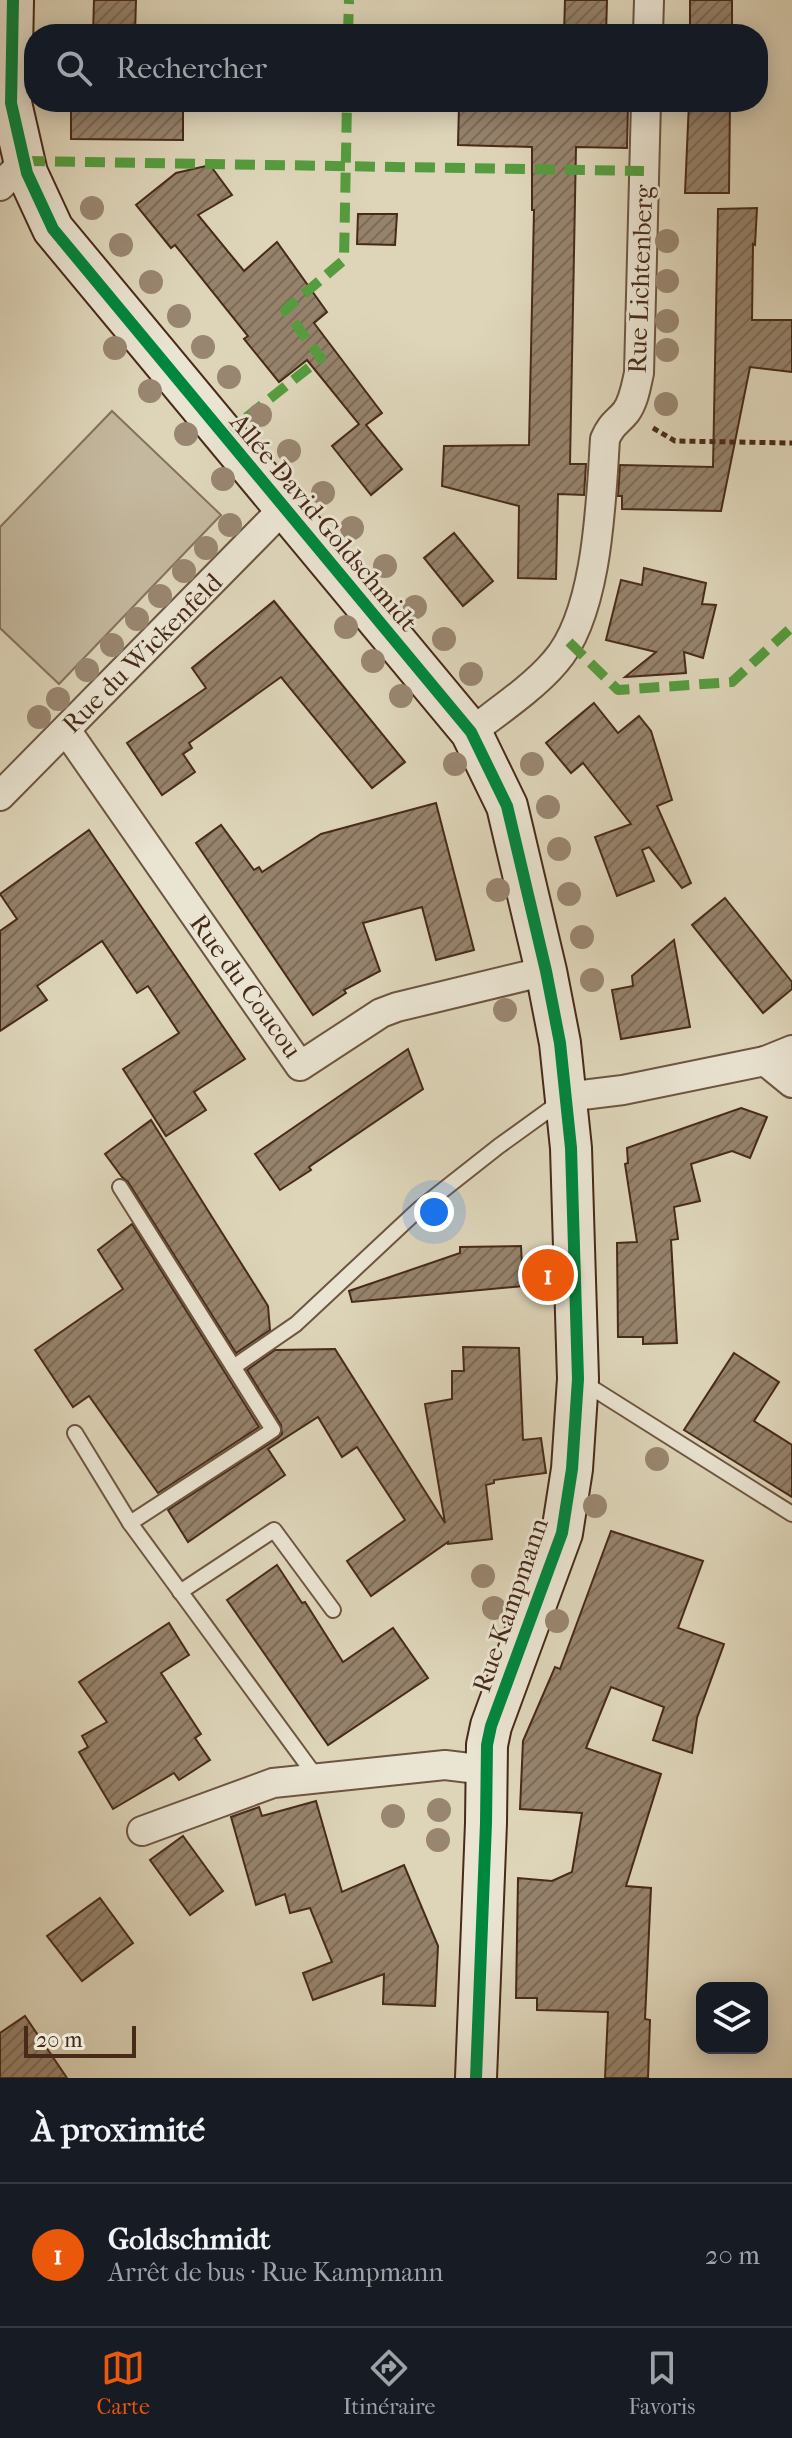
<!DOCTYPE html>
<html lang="fr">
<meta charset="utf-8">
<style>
body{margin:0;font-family:"IM FELL French Canon",serif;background:#20242c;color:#f1f3f6}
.controls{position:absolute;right:24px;bottom:24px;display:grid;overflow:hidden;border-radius:16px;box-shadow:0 4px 20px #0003}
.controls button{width:72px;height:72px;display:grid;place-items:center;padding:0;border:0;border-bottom:2px solid #363941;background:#171b24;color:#f1f3f6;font:40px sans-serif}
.scale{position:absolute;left:24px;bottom:20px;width:112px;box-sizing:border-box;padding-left:8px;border:4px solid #482a19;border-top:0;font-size:22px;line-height:28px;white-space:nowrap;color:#482a19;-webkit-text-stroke:6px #eae4d2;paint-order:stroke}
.you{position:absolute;left:434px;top:1212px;width:28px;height:28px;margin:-20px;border:6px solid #fff;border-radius:50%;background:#1a73e8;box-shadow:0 0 0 12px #1a73e833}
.badge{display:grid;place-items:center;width:52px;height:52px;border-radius:50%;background:#ea580c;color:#fff;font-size:26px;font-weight:700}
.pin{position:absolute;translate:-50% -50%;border:4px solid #fff;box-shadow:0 2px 8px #0006}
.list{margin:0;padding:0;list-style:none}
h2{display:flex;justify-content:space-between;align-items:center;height:104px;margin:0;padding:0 32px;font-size:34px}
h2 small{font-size:26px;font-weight:400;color:#9ea1a6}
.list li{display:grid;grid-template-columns:52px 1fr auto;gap:24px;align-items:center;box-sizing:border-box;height:144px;padding:0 32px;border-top:2px solid #363941}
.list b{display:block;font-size:30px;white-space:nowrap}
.list p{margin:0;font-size:26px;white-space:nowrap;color:#9ea1a6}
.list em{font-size:26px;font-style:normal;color:#9ea1a6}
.icon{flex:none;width:44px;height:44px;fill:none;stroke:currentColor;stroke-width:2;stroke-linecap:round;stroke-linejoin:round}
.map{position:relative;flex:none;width:792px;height:2078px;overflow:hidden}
.search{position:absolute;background:#171b24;box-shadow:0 4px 20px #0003;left:24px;right:24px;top:24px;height:88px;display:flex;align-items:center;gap:20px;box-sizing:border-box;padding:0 28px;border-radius:32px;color:#9ea1a6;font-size:30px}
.sheet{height:248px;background:#171b24}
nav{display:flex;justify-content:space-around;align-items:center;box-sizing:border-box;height:112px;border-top:2px solid #363941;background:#171b24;font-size:22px;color:#9ea1a6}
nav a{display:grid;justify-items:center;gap:4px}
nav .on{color:#ea580c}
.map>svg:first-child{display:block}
.pitch{fill:#c4b89e;stroke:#86715c;stroke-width:2}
.building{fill:url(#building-hatch);stroke:#482a19;stroke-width:2}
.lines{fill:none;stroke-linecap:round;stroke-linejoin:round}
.lane-casing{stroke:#6e5541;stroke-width:18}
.street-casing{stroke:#6e5541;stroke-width:32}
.secondary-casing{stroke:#482a19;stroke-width:44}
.path{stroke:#482a19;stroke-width:5;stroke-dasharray:6 4;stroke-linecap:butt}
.lane{stroke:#eae4d2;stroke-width:14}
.street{stroke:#eae4d2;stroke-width:28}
.secondary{stroke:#eae4d2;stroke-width:40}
.quiet{stroke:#559c3e;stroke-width:10;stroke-dasharray:20 10;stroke-linecap:butt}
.cycleway-casing{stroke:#eae4d2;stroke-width:17}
.cycleway{stroke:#00873e;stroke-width:12}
.tree{fill:#998670}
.labels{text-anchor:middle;stroke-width:6;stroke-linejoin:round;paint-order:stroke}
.street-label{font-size:26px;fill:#482a19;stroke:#eae4d2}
</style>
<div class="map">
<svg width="792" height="2078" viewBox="0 0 792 2078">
<defs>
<pattern id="building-hatch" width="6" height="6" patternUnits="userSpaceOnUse" patternTransform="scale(2)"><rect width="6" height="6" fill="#96836c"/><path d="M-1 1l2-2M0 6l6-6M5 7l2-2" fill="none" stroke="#7c6b58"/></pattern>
</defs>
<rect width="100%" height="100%" fill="#ded5b9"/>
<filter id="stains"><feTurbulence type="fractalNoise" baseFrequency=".0025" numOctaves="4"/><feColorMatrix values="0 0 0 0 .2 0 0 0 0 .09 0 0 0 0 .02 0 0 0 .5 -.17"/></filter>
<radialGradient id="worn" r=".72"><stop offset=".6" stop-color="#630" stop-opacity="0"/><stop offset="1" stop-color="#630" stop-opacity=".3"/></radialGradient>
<path class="pitch" d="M112,411L221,515L59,684L0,628V527Z"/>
<g class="building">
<path d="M94,0H136L135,34H93Z"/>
<path d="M565,0H607L606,34H564Z"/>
<rect x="690" y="0" width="42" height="34"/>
<path d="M71,102H183V140L71,139Z"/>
<path d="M689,102H730L729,193H685Z"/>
<path d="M459,105L628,106L627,148L576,147L570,464H586L584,495L558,494L556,579L518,578L519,506L442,486L444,446L529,445L534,210H532V147L458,145Z"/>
<path d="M210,165L232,195L198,215L244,271L277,242L327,312L314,323L382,413L366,425L402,469L371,495L332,446L359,424L307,360L279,382L244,339L248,336L175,245L171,248L136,205L176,173Z"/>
<path d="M757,208L755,245L753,244L752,320H792V372L750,367L721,511L622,509V496H618L620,465L713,467L718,209Z"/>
<path d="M358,214H397L395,245L357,244Z"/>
<path d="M454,533L493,581L463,606L424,558Z"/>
<path d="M644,568L706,583L702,604L716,605L703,658L684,652L686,673L625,677L656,652L606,640L621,580L642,585Z"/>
<path d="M274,601L405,762L372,788L281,677L189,743L192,748L183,754L195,772L162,795L127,743L206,688L192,668Z"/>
<path d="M594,703L618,733L639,716L651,731L672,800L657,806L691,883L682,888L649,847L642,850L654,881L617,896L595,837L631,824L583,763L571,773L546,743Z"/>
<path d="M436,803L474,950L436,960L422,907L363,923L380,971L344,990L346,993L313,1015L196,843L221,825L254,870L259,867L262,872L321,834Z"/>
<path d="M89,830L245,1059L194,1092L206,1110L166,1136L123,1069L179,1033L148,986L137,993L102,941L37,986L47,1000L0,1031V931L17,919L0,894Z"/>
<path d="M725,898L792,982V989L763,1013L692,925Z"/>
<path d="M674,940L690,1027L621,1039L612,990L633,986L632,976Z"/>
<path d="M408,1049L423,1089L309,1167L311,1170L280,1190L255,1154Z"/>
<path d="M741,1108L767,1117L750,1158L732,1151L691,1164L700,1201L674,1207L678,1239L671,1240L677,1343L643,1344V1337H618L617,1243L637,1242L625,1164L628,1163L627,1148Z"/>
<path d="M151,1120L268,1306L270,1330L236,1353L128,1182L122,1177L105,1154Z"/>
<path d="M132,1224L259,1427L158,1493L89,1396L73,1407L35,1350L123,1289L98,1250Z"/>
<path d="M521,1246L523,1286L352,1302L349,1291L460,1253V1247Z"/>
<path d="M463,1347L519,1348L523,1440L541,1438L546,1473L494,1480V1483L486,1485L492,1539L448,1544V1542L371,1596L347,1561L405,1520L357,1447L342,1457L318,1417L268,1449L285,1475L188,1542L168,1510L278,1438L282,1434L281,1425L247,1370L275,1350L335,1349L445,1523L425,1404L452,1399V1371H464Z"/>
<path d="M734,1353L779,1382L754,1421L792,1445V1497L684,1430Z"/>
<path d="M611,1531L703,1561L678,1628L724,1644L697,1718L692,1753L653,1740L664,1707L611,1687L586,1748L661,1774L626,1886L651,1888L645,2019L650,2020L648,2078H605L608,2012L537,2010V1998H516L518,1878L552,1881L572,1872L582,1813L520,1809L523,1741L555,1667L560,1669Z"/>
<path d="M277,1565L302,1603L305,1602L343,1662L393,1628L428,1678L328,1745L227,1600Z"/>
<path d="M169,1623L189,1655L161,1673L201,1734L195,1738L210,1760L179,1780L174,1773L113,1809L79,1752L88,1747L82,1736L107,1722L79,1682Z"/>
<path d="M316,1801L342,1892L404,1865L438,1946L435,2006L383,2004L384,1974L313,2000L303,1973L332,1962L310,1908L290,1913L285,1894L256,1905L231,1817L259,1807L262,1816Z"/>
<path d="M183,1836L223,1891L190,1915L150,1860Z"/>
<path d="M100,1898L133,1943L82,1981L47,1936Z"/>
<path d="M25,2016L67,2078H0V2033Z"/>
</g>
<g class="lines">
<defs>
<g id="lane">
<path d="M120,1187L273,1430L130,1523L317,1778"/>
<path d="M235,1366L296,1324L419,1209L499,1146L560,1102"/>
<path d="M581,1381L792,1514"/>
<path d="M75,1433L130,1523"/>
<path d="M180,1592L274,1530L333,1610"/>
</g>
<g id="street">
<path d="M648,34L649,0"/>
<path d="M0,186L25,161"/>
<path d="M66,730L300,1066L381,1013L397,1007L546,971"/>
<path d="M471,732C497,712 534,687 555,662C598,614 601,501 605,439C612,423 617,423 626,412C634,401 636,386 639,373L646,102"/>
<path d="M0,796L283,509"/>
<path d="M765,1061L792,1083"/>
<path d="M566,1097L623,1090L765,1061L792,1050"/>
<path d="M142,1831L273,1783L445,1765L486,1770"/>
</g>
<path id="secondary" d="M13,0L11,103L27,173L53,229L471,732L507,806L546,971L560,1043L571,1148L578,1379L572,1469L562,1533L491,1726L487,1745L486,1823L476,2078"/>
</defs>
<use href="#lane" class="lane-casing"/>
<use href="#street" class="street-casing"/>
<use href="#secondary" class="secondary-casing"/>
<path class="path" d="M653,428L675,441L792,443"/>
<use href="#lane" class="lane"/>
<use href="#street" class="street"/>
<use href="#secondary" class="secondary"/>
<g class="quiet">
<path d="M348,34L349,0"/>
<path d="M25,161L644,171"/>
<path d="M223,436L321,358L285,310L344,260L347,102"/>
<path d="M569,642L618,690L732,682L792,627"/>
</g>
<defs>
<path id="cycleway" d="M13,0L11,103L27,173L53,229L471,732L507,806L546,971L560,1043L571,1148L578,1379L572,1469L562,1533L491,1726L487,1745L486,1823L476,2078"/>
</defs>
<use href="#cycleway" class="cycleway-casing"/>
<use href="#cycleway" class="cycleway"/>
</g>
<g class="tree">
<circle cx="92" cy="208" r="12"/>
<circle cx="667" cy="241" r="12"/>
<circle cx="121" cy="245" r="12"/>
<circle cx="667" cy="281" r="12"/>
<circle cx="151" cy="282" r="12"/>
<circle cx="179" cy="316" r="12"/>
<circle cx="667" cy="321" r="12"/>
<circle cx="203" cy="347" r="12"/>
<circle cx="115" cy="348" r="12"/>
<circle cx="667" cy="350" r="12"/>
<circle cx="229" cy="377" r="12"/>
<circle cx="150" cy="391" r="12"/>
<circle cx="666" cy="404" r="12"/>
<circle cx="260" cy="415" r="12"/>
<circle cx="186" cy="434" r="12"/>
<circle cx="289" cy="451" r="12"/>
<circle cx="223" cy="479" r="12"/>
<circle cx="323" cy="493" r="12"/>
<circle cx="230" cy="525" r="12"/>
<circle cx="352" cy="528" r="12"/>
<circle cx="206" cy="548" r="12"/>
<circle cx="385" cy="566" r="12"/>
<circle cx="184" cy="571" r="12"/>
<circle cx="160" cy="596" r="12"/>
<circle cx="415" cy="607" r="12"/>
<circle cx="137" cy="619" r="12"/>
<circle cx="346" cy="627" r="12"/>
<circle cx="444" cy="639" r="12"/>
<circle cx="112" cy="645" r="12"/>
<circle cx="373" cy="661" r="12"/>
<circle cx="87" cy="670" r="12"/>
<circle cx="471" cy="674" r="12"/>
<circle cx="401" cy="696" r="12"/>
<circle cx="58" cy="699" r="12"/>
<circle cx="39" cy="717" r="12"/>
<circle cx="455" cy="764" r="12"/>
<circle cx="532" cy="764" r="12"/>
<circle cx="548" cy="807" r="12"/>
<circle cx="559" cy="849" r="12"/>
<circle cx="498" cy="890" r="12"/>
<circle cx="569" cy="894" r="12"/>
<circle cx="582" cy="937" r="12"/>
<circle cx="592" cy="980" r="12"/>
<circle cx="505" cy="1010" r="12"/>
<circle cx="657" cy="1459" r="12"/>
<circle cx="595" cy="1506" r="12"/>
<circle cx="483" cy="1576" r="12"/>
<circle cx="494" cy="1608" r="12"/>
<circle cx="557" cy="1621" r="12"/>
<circle cx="439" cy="1810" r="12"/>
<circle cx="393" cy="1816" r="12"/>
<circle cx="438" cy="1840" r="12"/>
</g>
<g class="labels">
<g class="street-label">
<text transform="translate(640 279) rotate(-88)" y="9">Rue Lichtenberg</text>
<text transform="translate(324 522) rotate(50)" y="9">Allée David Goldschmidt</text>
<text transform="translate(142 653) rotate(-45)" y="9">Rue du Wickenfeld</text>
<text transform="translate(246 986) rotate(54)" y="9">Rue du Coucou</text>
<text transform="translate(510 1605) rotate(-71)" y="9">Rue Kampmann</text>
</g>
</g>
<rect width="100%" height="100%" filter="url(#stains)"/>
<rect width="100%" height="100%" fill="url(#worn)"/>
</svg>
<div class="controls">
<button><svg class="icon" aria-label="layers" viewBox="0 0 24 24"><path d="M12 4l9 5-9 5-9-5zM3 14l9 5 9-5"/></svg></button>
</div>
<div class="scale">20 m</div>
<div class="you"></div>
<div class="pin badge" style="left:548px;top:1275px">1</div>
<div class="search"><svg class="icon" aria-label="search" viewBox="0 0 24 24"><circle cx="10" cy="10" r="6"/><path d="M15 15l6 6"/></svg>Rechercher</div>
</div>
<section class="sheet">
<h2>À proximité<small></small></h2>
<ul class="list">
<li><span class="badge">1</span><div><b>Goldschmidt</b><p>Arrêt de bus · Rue Kampmann</p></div><em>20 m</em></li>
</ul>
</section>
<nav>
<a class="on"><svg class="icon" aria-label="map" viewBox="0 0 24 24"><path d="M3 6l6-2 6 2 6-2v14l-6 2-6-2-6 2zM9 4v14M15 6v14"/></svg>Carte</a>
<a><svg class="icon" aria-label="directions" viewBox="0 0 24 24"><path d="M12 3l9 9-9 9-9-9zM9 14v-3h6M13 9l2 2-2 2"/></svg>Itinéraire</a>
<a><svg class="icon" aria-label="saved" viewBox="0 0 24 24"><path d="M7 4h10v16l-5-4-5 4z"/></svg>Favoris</a>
</nav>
